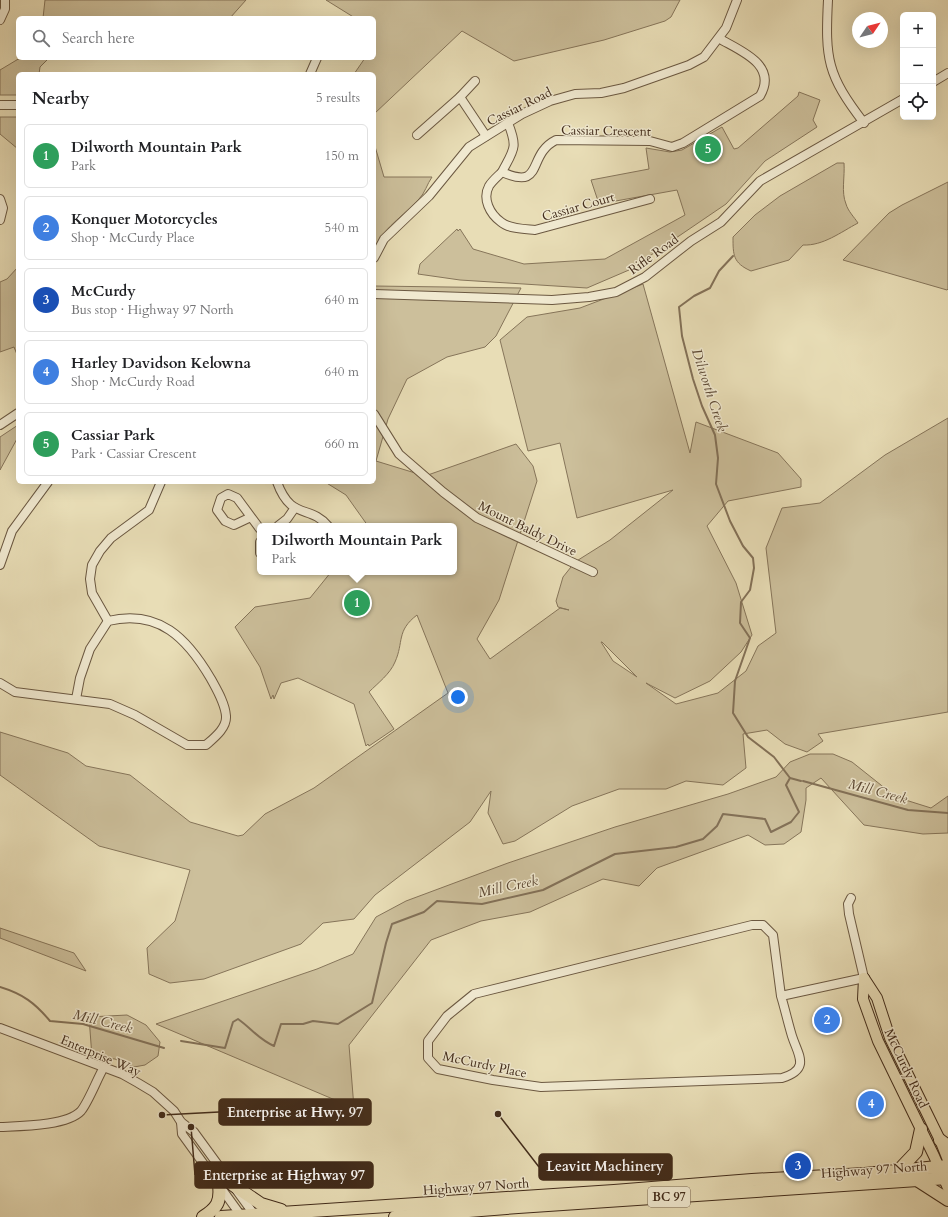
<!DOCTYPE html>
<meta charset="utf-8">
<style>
body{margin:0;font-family:Cardo,serif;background:#f6f6f6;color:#202124}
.controls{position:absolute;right:12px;top:12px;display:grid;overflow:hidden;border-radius:6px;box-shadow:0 4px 16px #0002}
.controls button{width:36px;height:36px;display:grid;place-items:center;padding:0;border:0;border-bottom:1px solid #e0e0e0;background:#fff;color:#202124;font:20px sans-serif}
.compass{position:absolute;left:852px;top:12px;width:36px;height:36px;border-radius:50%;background:#fff;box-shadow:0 4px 16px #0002;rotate:55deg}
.you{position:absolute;left:458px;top:697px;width:14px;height:14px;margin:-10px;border:3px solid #fff;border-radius:50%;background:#1a73e8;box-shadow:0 0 0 6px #1a73e833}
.badge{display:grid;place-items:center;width:26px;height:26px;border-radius:50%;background:#8f2418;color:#fff;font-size:13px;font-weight:700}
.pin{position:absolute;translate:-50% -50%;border:2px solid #fff;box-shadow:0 1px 4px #0006}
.popup{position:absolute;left:257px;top:523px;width:200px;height:52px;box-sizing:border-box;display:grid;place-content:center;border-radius:6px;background:#fff;filter:drop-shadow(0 1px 3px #0005);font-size:13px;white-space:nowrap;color:#757577}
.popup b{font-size:15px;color:#202124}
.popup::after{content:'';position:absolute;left:50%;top:100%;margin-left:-8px;border:8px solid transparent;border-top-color:#fff}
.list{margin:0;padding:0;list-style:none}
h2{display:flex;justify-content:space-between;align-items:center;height:52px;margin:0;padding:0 16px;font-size:17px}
h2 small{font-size:13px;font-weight:400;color:#757577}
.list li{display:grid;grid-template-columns:26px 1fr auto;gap:12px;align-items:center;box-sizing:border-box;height:64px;margin:0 8px 8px;padding:0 8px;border:1px solid #e0e0e0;border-radius:6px}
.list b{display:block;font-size:15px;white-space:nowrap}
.list p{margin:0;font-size:13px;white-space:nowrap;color:#757577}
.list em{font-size:13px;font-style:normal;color:#757577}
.icon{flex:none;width:22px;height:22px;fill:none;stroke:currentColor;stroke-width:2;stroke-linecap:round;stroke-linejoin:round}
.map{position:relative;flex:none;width:948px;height:1217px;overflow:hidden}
.search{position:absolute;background:#fff;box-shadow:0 4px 16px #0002;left:16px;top:16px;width:360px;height:44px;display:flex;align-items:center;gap:10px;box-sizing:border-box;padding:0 14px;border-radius:6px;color:#757577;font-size:15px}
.panel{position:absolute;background:#fff;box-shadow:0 4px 16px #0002;left:16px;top:72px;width:360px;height:412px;border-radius:6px}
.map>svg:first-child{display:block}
.green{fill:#ccbf9b;stroke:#86755a;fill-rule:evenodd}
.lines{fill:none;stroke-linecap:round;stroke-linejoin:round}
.stream{stroke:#837158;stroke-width:2}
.minor-casing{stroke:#6b5841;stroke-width:10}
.major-casing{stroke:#412b1a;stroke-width:12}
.highway-casing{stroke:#412b1a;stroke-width:14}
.minor{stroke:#f0e9d0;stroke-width:8}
.major{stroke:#e8ddb6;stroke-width:10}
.highway{stroke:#e8ddb6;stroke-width:12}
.labels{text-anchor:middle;stroke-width:3;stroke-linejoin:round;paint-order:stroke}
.shield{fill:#f0e9d0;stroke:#766451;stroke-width:1}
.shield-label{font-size:12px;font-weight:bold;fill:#412b1a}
.street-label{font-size:13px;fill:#412b1a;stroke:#f0e9d0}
.water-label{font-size:14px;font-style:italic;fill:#5c4834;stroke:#f0e9d0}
.leader{fill:none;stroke:#412b1a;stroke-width:1.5}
.callout-dot{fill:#412b1a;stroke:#f0e9d0;stroke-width:1.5}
.callout{fill:#412b1a;stroke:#412b1a;stroke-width:1.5}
.callout-label{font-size:14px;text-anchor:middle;font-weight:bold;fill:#fff}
</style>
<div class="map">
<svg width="948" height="1217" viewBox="0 0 948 1217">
<rect width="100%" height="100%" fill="#e8ddb6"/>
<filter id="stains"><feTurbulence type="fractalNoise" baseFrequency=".005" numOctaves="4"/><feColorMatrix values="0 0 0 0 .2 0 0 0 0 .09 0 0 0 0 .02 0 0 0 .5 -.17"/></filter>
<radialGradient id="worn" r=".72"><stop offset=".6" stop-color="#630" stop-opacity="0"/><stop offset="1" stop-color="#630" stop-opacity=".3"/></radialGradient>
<g class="green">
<path d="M45,0H246L230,18H43Z"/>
<path d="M326,0H680L671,17L665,21L604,40L514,61L462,31L374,114V74H354L365,58H374V18H355Z"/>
<path d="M20,58H49L40,67L39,74H18V95H0V70Z"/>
<path d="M799,92L820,100L813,120L817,127L765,161L726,204L629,270L587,288L460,280L418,274L420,264L457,229L458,231L460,229L473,249L524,264L605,259L685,215L677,190L599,204L591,180L649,169L646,148L670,152L682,150L722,127L734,149L738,148L798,96Z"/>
<path d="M0,117H18V149L0,134Z"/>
<path d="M374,143L384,177H432C427,184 425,193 419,199C404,216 381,229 374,251Z"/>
<path d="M837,163H844C845,177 841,192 846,204C848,211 854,217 858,223C841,232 823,246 803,245L789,260L751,271C733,263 733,255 733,237L755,215L780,196Z"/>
<path d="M948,182V289L947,290L843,260L889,213L902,205Z"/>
<path d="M18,267V357L14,347L0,352V282L7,279Z"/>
<path d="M643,284L690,453L696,422L778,453L801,479V487L728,501L707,526L736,583L752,635L741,652L710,681L675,698L646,683L676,704L718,693L746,671L758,646L776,633L766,548L782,508L820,503L885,455L948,418V712L818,734L823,741L807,752L785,744L767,730L743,734L746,768L723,785L686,781L666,789H619L572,806L515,841L503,844L488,813L491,791L470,822L375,895L354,919L323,923L301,944L204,979L170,983L149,974L147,948L175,921L190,870L99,846L0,775V732L68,753L86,766L130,775L190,822L238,836L243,835L265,814L314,788L448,693L417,615C396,631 404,642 395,662C390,674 378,683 369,692L394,729L369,746L368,744L366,746L354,704L298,678L281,683L274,699L273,695L271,699L260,667L235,627L255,607L310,598L331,572H454V526H368L346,495L325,482H374V286L521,288L496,336L485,347L447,357L407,379L388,419L376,461L425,476L516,444L533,466L537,481L499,600L477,639L490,659L560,608L569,610L558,607L556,601L563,577L575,562L610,540L673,490L577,518L560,443L528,451L500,340L527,317L580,308ZM601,642H602L637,677L613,661Z"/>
<path d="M18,425V437L0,470V437Z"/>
<path d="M810,754H833L852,762L896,797L931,808L948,796V833L923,834L864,825L821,778L806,788V800L801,832L784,844L765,845L748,835L657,868L639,886L603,879L530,912L481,921L431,940L349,1045L354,1108L156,1024L317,969L353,954L376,917L406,901L508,863L615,827L728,794L776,777L790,762Z"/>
<path d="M0,928L74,953L86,971L0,938Z"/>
<path d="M127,1015L146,1025L160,1042L158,1056L145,1065L134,1067L115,1059L92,1057L89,1017Z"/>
</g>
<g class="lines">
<g class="stream">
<path d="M733,256L719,271L710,288L694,296L679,307L682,336L693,379L702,406L715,435L718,458L716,484L730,521L743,546L753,558L754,568L750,590L741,602L740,623L750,638L735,681L733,713L748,737L774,757L790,778"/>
<path d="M803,781L908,810L948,813"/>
<path d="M0,987C23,994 35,1003 50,1021L83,1024L164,1048"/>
<path d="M181,1041L225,1048L233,1022L238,1019C251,1028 258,1039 274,1046L281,1024H303L313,1021L338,1024L372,1003L386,943L392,924L424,912L437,901L482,904L543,890L615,854L676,847L703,839L717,826L723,814L765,819L771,832L791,822L799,812L786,785L790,778L801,781"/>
</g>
<defs>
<g id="minor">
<path d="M828,0C825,59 827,75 864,123"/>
<path d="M0,20L5,9V0"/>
<path d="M310,74L317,58"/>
<path d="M933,82L948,73"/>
<path d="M460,97L475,81"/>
<path d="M0,105H18"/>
<path d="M508,123C518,148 514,149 502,172C545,191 526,155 556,140L650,141L672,147L683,143L760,96C778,65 741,51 720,39"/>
<path d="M417,135L460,97L486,136"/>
<path d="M502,172C498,176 492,181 489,186C482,199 490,214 501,222C509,229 525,229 535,230L650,199"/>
<path d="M0,199L3,208L0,220"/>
<path d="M374,258L384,239L429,196L469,147L522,114L550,101L575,94L601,93L624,88L689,65L704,57L726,28L737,0"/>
<path d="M374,294L552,300L589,297L616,292L645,277L691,241L721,222L760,181L903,99"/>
<path d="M374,414L399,454L443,492L477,518L593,572"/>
<path d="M0,425L18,413"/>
<path d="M277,482C291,521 310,504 328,526"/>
<path d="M251,517L234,525L225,521L217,510L221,498L228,494L237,498L260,529"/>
<path d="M278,526L287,519L294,509"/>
<path d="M260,542V553"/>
<path d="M0,565L12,531L48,482"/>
<path d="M108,621L92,593L90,579L92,565L100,551L111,538L149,510L161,482"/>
<path d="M0,683L15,692L110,704L135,715L187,745H206C214,738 227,728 226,716C225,703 217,690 211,679C187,638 159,609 108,621L90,649L80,678L76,699"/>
<path d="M781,996C785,1009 788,1023 792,1036C798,1055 811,1069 782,1078L541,1087L493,1080L438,1069L428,1058V1041L447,1016L474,994L752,925H763L773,935L781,996L864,978L849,914L848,904L851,898"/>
<path d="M0,1028L122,1074L138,1083L153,1092L174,1111L181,1122L194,1132L256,1217"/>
<path d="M181,1122L182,1134L242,1217"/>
<path d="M0,1127C20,1126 67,1126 81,1111C89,1101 97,1079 104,1067"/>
</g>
<g id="major">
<path d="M864,978L863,999L878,1041L934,1156L948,1188"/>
<path d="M864,978L877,998L890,1038L940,1140L948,1160"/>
</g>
<g id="highway">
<path d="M940,1140L948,1146"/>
<path d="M898,1171L916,1152L921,1129"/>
<path d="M917,1180L948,1200"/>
<path d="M233,1185L261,1204L281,1210"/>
<path d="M203,1217C217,1208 221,1202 219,1185"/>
<path d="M221,1217L614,1191L752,1180L865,1174L948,1166"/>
<path d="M395,1217L518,1207L948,1178"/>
</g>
</defs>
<use href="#minor" class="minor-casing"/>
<use href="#major" class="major-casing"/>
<use href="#highway" class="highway-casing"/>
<use href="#minor" class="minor"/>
<use href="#major" class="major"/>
<use href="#highway" class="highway"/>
</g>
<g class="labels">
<rect class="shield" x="648" y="1187" width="42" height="20" rx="3"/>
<g class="shield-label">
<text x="669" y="1201">BC 97</text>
</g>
<g class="street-label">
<text transform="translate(519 106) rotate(-26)" y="5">Cassiar Road</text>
<text transform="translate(606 130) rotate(1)" y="5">Cassiar Crescent</text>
<text transform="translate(578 206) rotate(-16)" y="5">Cassiar Court</text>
<text transform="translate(653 254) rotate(-36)" y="5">Rifle Road</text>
<text transform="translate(528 528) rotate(26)" y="5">Mount Baldy Drive</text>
<text transform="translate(101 1055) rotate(23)" y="5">Enterprise Way</text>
<text transform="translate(485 1064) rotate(12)" y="5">McCurdy Place</text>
<text transform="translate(907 1068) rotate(65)" y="5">McCurdy Road</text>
<text transform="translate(874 1169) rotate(-4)" y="5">Highway 97 North</text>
<text transform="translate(476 1186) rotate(-4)" y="5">Highway 97 North</text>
</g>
<g class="water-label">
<text transform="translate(710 390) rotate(72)" y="5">Dilworth Creek</text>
<text transform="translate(878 791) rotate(15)" y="5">Mill Creek</text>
<text transform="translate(508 886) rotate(-12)" y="5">Mill Creek</text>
<text transform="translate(103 1021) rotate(14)" y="5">Mill Creek</text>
</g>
</g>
<path class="leader" d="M162 1115L219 1112M498 1114L539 1167M191 1127L195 1175"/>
<g class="callout-dot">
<circle cx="162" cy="1115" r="4"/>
<circle cx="498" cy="1114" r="4"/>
<circle cx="191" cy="1127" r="4"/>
</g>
<g class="callout">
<rect x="219" y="1099" width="152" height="26" rx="4"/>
<rect x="539" y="1154" width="133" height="26" rx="4"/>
<rect x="195" y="1162" width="178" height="26" rx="4"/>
</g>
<g class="callout-label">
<text x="295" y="1117">Enterprise at Hwy. 97</text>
<text x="605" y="1171">Leavitt Machinery</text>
<text x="284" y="1180">Enterprise at Highway 97</text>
</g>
<rect width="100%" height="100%" filter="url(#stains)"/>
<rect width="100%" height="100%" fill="url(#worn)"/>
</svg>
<div class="controls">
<button>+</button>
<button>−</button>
<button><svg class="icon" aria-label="locate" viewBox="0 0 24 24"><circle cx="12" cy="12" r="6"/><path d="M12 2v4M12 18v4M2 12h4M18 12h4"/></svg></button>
</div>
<svg class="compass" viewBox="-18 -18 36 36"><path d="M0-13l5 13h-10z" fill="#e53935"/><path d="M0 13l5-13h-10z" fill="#757577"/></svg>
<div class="you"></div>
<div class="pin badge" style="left:357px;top:603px;background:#2e9e5b">1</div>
<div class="popup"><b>Dilworth Mountain Park</b>Park</div>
<div class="pin badge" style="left:827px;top:1020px;background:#3f7fe0">2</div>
<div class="pin badge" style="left:798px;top:1166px;background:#1a4fb4">3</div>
<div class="pin badge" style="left:871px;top:1104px;background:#3f7fe0">4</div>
<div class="pin badge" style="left:708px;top:149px;background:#2e9e5b">5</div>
<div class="search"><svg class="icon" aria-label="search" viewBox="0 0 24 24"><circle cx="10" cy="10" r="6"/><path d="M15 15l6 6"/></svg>Search here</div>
<section class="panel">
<h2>Nearby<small>5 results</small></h2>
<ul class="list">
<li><span class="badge" style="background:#2e9e5b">1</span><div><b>Dilworth Mountain Park</b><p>Park</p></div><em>150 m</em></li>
<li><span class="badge" style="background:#3f7fe0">2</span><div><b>Konquer Motorcycles</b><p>Shop · McCurdy Place</p></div><em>540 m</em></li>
<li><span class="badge" style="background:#1a4fb4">3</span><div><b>McCurdy</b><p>Bus stop · Highway 97 North</p></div><em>640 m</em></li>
<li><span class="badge" style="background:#3f7fe0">4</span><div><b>Harley Davidson Kelowna</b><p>Shop · McCurdy Road</p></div><em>640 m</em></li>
<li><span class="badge" style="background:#2e9e5b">5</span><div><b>Cassiar Park</b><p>Park · Cassiar Crescent</p></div><em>660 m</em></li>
</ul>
</section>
</div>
